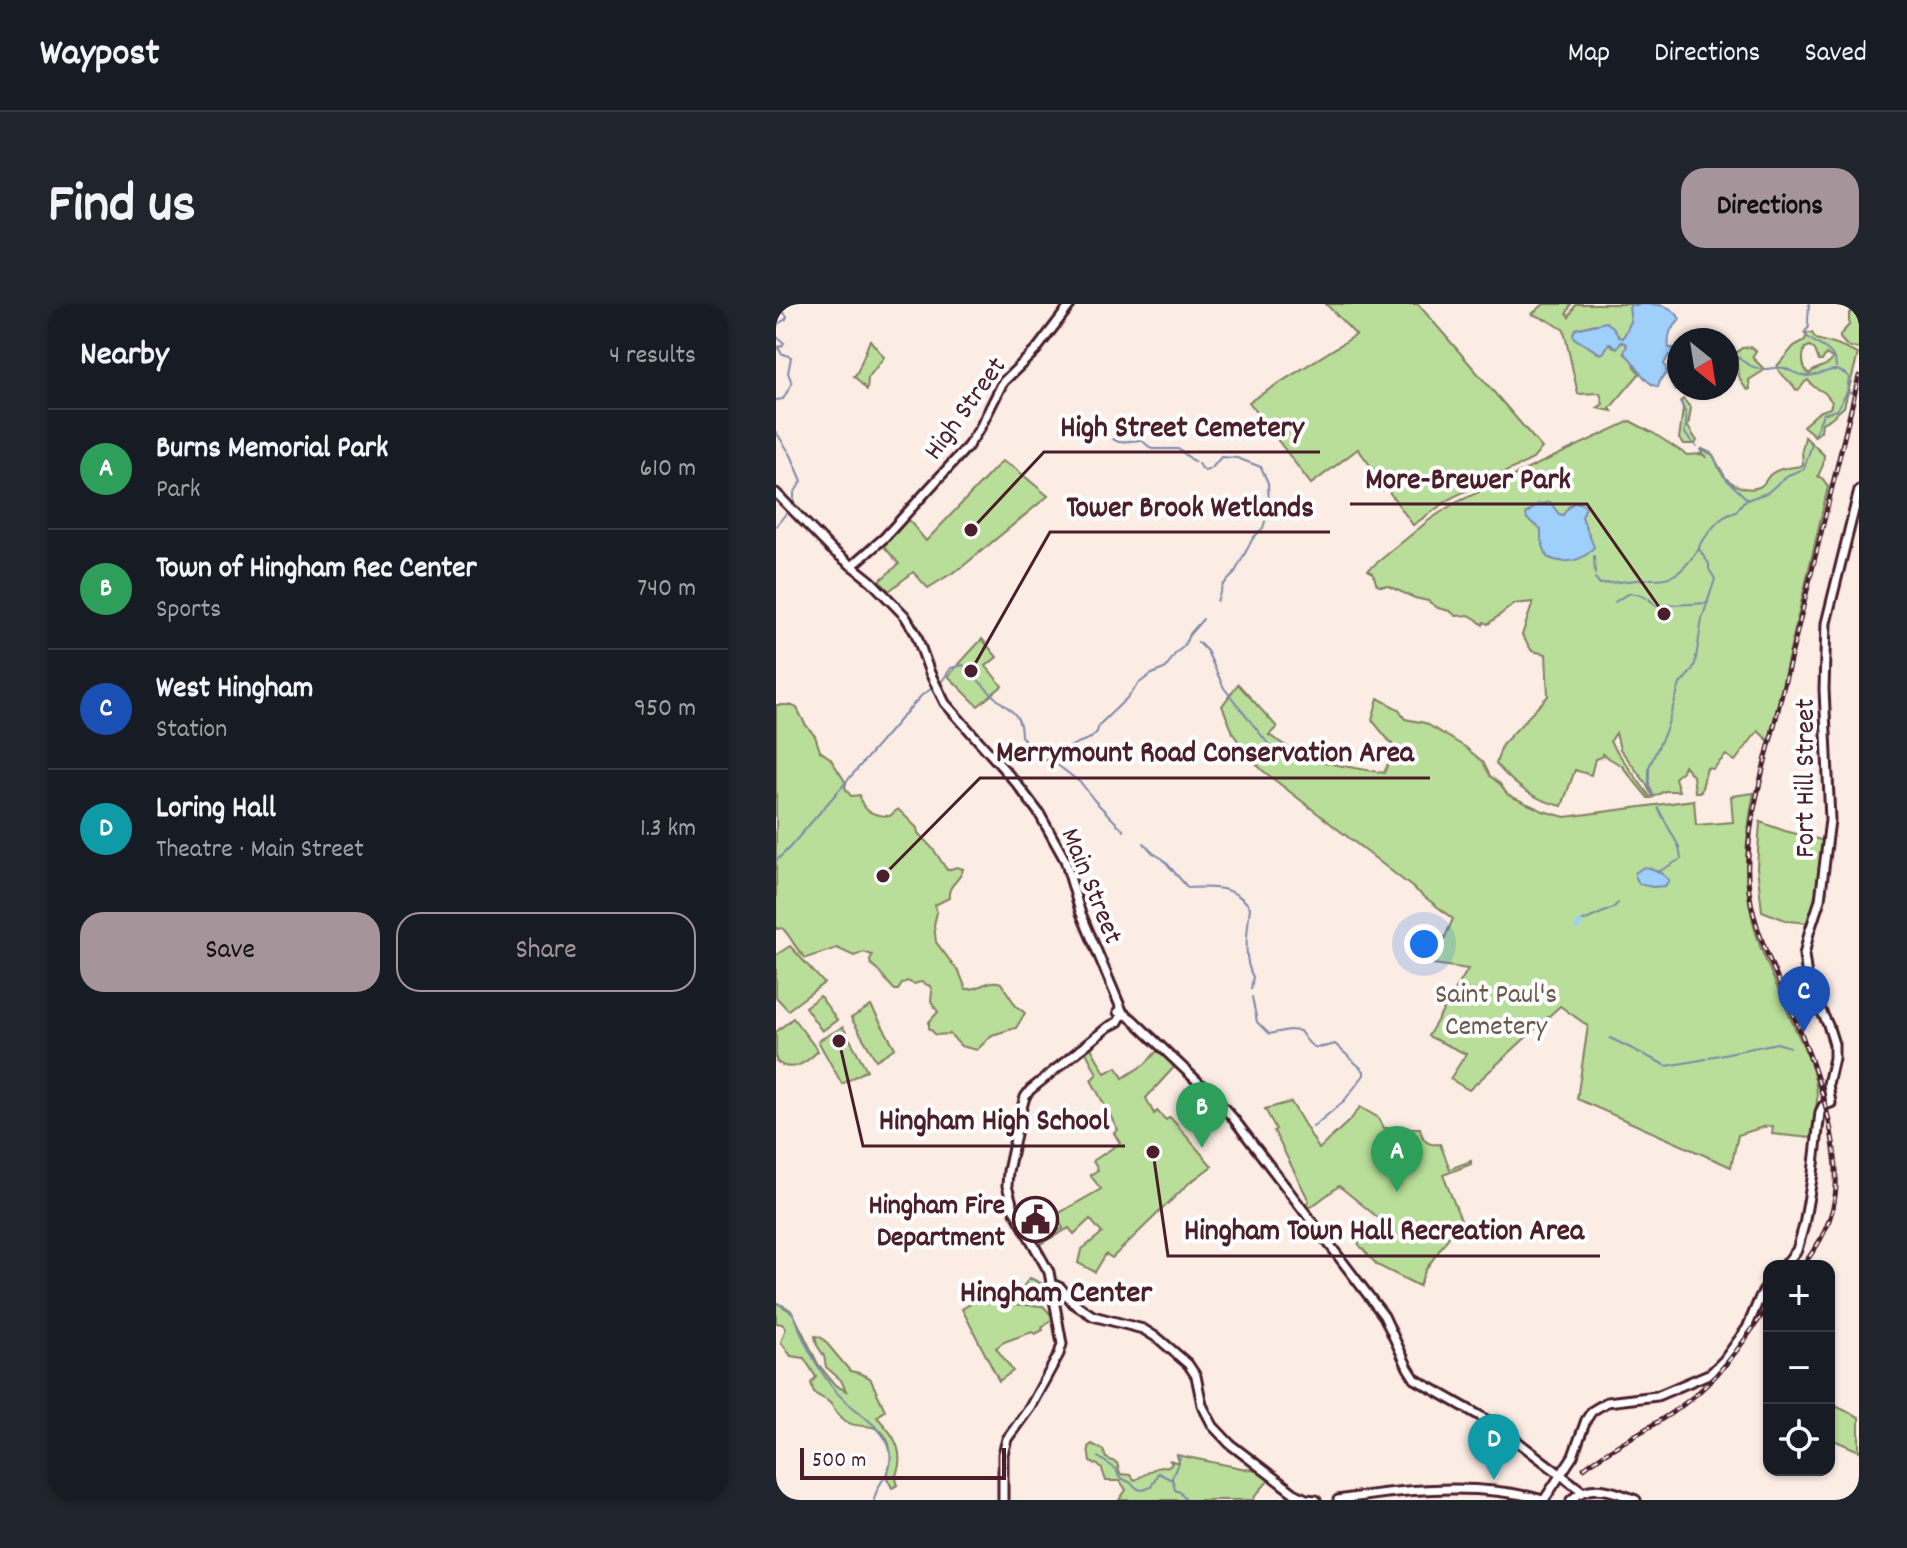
<!DOCTYPE html>
<meta charset="utf-8">
<style>
body{margin:0;font-family:Dekko,sans-serif;background:#20242c;color:#f1f3f6}
.controls{position:absolute;right:24px;bottom:24px;display:grid;overflow:hidden;border-radius:16px;box-shadow:0 2px 6px #0004}
.controls button{width:72px;height:72px;display:grid;place-items:center;padding:0;border:0;border-bottom:2px solid #363941;background:#171b24;color:#f1f3f6;font:40px sans-serif}
.compass{position:absolute;left:891px;top:24px;width:72px;height:72px;border-radius:50%;background:#171b24;box-shadow:0 2px 6px #0004;rotate:150deg}
.scale{position:absolute;left:24px;bottom:20px;width:206px;box-sizing:border-box;padding-left:8px;border:4px solid #4a1f2b;border-top:0;font-size:22px;line-height:28px;white-space:nowrap;color:#4a1f2b;-webkit-text-stroke:6px #fff;paint-order:stroke}
.you{position:absolute;left:648px;top:640px;width:28px;height:28px;margin:-20px;border:6px solid #fff;border-radius:50%;background:#1a73e8;box-shadow:0 0 0 12px #1a73e833}
.badge{display:grid;place-items:center;width:52px;height:52px;border-radius:50%;background:#a6949b;color:#fff;font-size:26px;font-weight:700}
.pin{position:absolute;translate:-50% -66px;filter:drop-shadow(0 2px 4px #0008)}
.pin::after{content:'';position:absolute;top:42px;width:28px;height:24px;background:inherit;clip-path:polygon(0 0,100% 0,50% 100%)}
.list{margin:0;padding:0;list-style:none}
h2{display:flex;justify-content:space-between;align-items:center;height:104px;margin:0;padding:0 32px;font-size:34px}
h2 small{font-size:26px;font-weight:400;color:#9ea1a6}
.list li{display:grid;grid-template-columns:52px 1fr auto;gap:24px;align-items:center;box-sizing:border-box;height:120px;padding:0 32px;border-top:2px solid #363941}
.list b{display:block;font-size:30px;white-space:nowrap}
.list p{margin:0;font-size:26px;white-space:nowrap;color:#9ea1a6}
.list em{font-size:26px;font-style:normal;color:#9ea1a6}
.actions{display:flex;gap:16px;padding:24px 32px}
.actions a{flex:1;padding:18px 0;border:2px solid #a6949b;border-radius:24px;text-align:center;font-size:28px;color:#a6949b}
.actions .main{background:#a6949b;color:#111}
.icon{flex:none;width:44px;height:44px;fill:none;stroke:currentColor;stroke-width:2;stroke-linecap:round;stroke-linejoin:round}
.map{position:relative;flex:none;width:1083px;height:1196px;overflow:hidden;border-radius:24px}
header{display:flex;align-items:center;gap:48px;box-sizing:border-box;height:112px;padding:0 40px;background:#171b24;border-bottom:2px solid #363941}
header strong{font-size:38px}
nav{display:flex;gap:44px;margin-inline-start:auto;font-size:28px}
.intro{display:flex;align-items:center;justify-content:space-between;box-sizing:border-box;height:192px;padding:0 48px}
h1{margin:0;font-size:56px}
.button{padding:20px 36px;border-radius:24px;background:#a6949b;color:#111;font-size:28px;font-weight:700}
main{display:flex;gap:48px;padding:0 48px}
aside{flex:1;background:#171b24;border-radius:24px;box-shadow:0 2px 6px #0004}
.map>svg:first-child{display:block}
.green{fill:#b9de99;stroke:#827e62;stroke-width:2;fill-rule:evenodd}
.water{fill:#9fcffb;stroke:#7d89a8;stroke-width:2}
.lines{fill:none;stroke-linecap:round;stroke-linejoin:round}
.stream{stroke:#7d89a8;stroke-width:2}
.river{stroke:#9fcffb;stroke-width:5}
.secondary-casing{stroke:#4a1f2b;stroke-width:13}
.secondary{stroke:#fff;stroke-width:7}
.rail-casing{stroke:#4a1f2b;stroke-width:5}
.rail{stroke:#fff;stroke-width:2;stroke-dasharray:6;stroke-linecap:butt}
.labels{text-anchor:middle;stroke-width:8;stroke-linejoin:round;paint-order:stroke}
.street-label{font-size:28px;fill:#4a1f2b;stroke:#fff}
.park-label{font-size:28px;fill:#6b584c;stroke:#fff}
.poi-label{font-size:28px;font-weight:bold;fill:#4a1f2b;stroke:#fff;text-anchor:end}
.quarter-label{font-size:32px;font-weight:bold;fill:#4a1f2b;stroke:#fff}
.leader{fill:none;stroke:#4a1f2b;stroke-width:3}
.callout-dot{fill:#4a1f2b;stroke:#fff;stroke-width:3}
.callout-label{font-size:30px;text-anchor:middle;font-weight:bold;fill:#4a1f2b;stroke:#fff;stroke-width:8;stroke-linejoin:round;paint-order:stroke}
</style>
<header>
<strong>Waypost</strong>
<nav><a>Map</a><a>Directions</a><a>Saved</a></nav>
</header>
<div class="intro"><h1>Find us</h1><a class="button">Directions</a></div>
<main>
<aside>
<h2>Nearby<small>4 results</small></h2>
<ul class="list">
<li><span class="badge" style="background:#2e9e5b">A</span><div><b>Burns Memorial Park</b><p>Park</p></div><em>610 m</em></li>
<li><span class="badge" style="background:#2e9e5b">B</span><div><b>Town of Hingham Rec Center</b><p>Sports</p></div><em>740 m</em></li>
<li><span class="badge" style="background:#1a4fb4">C</span><div><b>West Hingham</b><p>Station</p></div><em>950 m</em></li>
<li><span class="badge" style="background:#0f9aa8">D</span><div><b>Loring Hall</b><p>Theatre · Main Street</p></div><em>1.3 km</em></li>
</ul>
<div class="actions"><a class="main">Save</a><a>Share</a></div>
</aside>
<div class="map">
<svg width="1083" height="1196" viewBox="0 0 1083 1196">
<rect width="100%" height="100%" fill="#fbece4"/>
<filter id="ink" filterUnits="userSpaceOnUse"><feTurbulence type="fractalNoise" baseFrequency=".0125" numOctaves="2"/><feDisplacementMap in="SourceGraphic" scale="16" xChannelSelector="R" yChannelSelector="G"/><feConvolveMatrix kernelMatrix="1 2 1 2 8 2 1 2 1" color-interpolation-filters="sRGB"/></filter>
<g filter="url(#ink)">
<g class="green">
<path d="M550,0H642L766,144L757,155L677,193L637,221L611,185L605,187L599,184L597,180L605,176L582,145L535,180L473,98L580,31Z"/>
<path d="M768,0H795L791,9L793,13L800,0H864L861,2L852,26L846,35L819,20L800,25C805,41 810,39 822,49L833,39L838,43L847,37L851,41L850,51L855,54L859,64L864,69L834,104L836,107L821,104L827,100L824,89L802,90L788,26L773,17L756,10Z"/>
<path d="M1083,0V45H1082L1071,42L1064,34V31L1073,21V10Z"/>
<path d="M1031,29H1036L1040,35L1061,41L1082,50L1068,103L1054,115L1046,119L1045,127L1039,132L1027,122L1043,108L1054,104L1056,98L1049,89L1037,82L1032,76L1029,78L1023,86H1020C1015,75 1003,73 1001,62L1018,42L1029,36ZM1034,42L1039,46L1043,57H1046L1050,50L1056,54L1055,58C1047,64 1040,63 1033,70C1026,63 1026,53 1029,44Z"/>
<path d="M94,36L108,53L92,74L91,86L78,72L81,69Z"/>
<path d="M976,43L980,47L976,53L987,64V67L973,76L974,85L972,86C963,78 964,74 961,63C960,57 954,52 951,47L954,46L960,49L966,44Z"/>
<path d="M907,95L915,104L912,123L921,137L919,140H908L903,135L907,105L905,97Z"/>
<path d="M854,117L877,129L911,151L926,150L931,154L925,148L926,145C930,147 933,147 937,151C941,156 941,163 945,168C952,179 969,189 983,183C989,181 990,174 995,170C1004,163 1015,164 1025,162L1027,160L1026,146L1029,133L1048,151L1047,161L1042,172L1047,175L1052,183L993,437L982,427L959,457L950,451L937,465L931,464L925,488H919L917,472L908,461L906,467L899,474L903,487H889L877,493L869,478L844,445L840,429L834,438L875,494H872L846,462L826,450V453L819,455L815,471L799,466L786,502C758,496 739,482 720,460L726,441L772,392L770,350L756,347L746,331L757,298L738,300L712,320L708,318L707,321L700,315L693,311L680,312L674,307L662,304L652,297L639,294L612,282H603L600,279L597,269L592,266L652,217L677,200Z"/>
<path d="M226,157L240,165L272,192L186,263L152,284L137,268L113,287L103,277L123,260L105,239L131,214L150,237Z"/>
<path d="M206,335L221,353L210,362L226,382L202,402L172,372Z"/>
<path d="M462,380L501,423L493,431L532,456L608,469L619,444L596,416L602,394L622,405L629,415L649,419L689,443L707,458L714,472L724,480L732,491L767,507L789,513L918,496L920,521L957,518L955,492L978,489C967,541 966,591 984,642C993,667 1005,690 1015,715C1025,738 1040,765 1041,791C1042,804 1036,820 1035,834L996,830L997,822L987,823L962,831L955,863L801,795L812,722L784,702L693,786L674,775L690,750L652,732L692,665L657,660L677,615L486,466L472,451L458,431L446,402Z"/>
<path d="M0,401H14L21,404L29,420L39,432L44,447L54,454L70,479L69,484L75,492L84,491C85,508 99,512 114,512L122,505L141,524L142,529L158,546L171,566L181,563L187,565C185,577 171,580 173,594L159,601L161,608L158,621L160,638L184,670L190,685C203,687 211,674 225,679L240,702L249,709L240,724L216,731L201,746L185,742L174,730L160,731L153,724V718L162,708L155,697L156,688L154,682L145,678L138,680L131,677L126,680L122,686H119C109,677 105,667 95,660L94,657L96,651L88,648L78,652L61,644L30,654C19,646 16,633 6,624L0,625Z"/>
<path d="M984,518L1009,527L1049,537L1046,569L1032,619L1012,617L986,607L981,563Z"/>
<path d="M14,642L48,679L12,706L0,693V651Z"/>
<path d="M44,692L61,716L46,727L29,703Z"/>
<path d="M95,702L119,744L100,756L75,714Z"/>
<path d="M17,714L42,747C30,759 15,770 0,757V728Z"/>
<path d="M67,723L91,766L66,780L42,737Z"/>
<path d="M314,742L329,769L341,763L347,774L369,760L383,745L400,761L370,794L378,810L381,807L390,816L394,813L436,862L412,880L336,954L330,950L319,968L302,959L305,946L326,929L314,915L298,930L293,924L264,940V943L261,937L263,938L287,924L280,911L325,885L314,871L322,866L317,857L344,839L338,829L342,826L315,776L321,770L309,746Z"/>
<path d="M515,798L543,845L575,815L584,803L603,814L608,824H644C646,836 651,842 664,840L674,865L695,857V860L667,871L685,916L650,965L643,982L601,961L584,942L582,939L605,916L563,882L531,906L528,901L533,897L498,827L500,825L489,805Z"/>
<path d="M254,974L273,983L275,998L238,994Z"/>
<path d="M0,998L17,1009L42,1060L59,1081L70,1087L65,1076L50,1063L48,1052L41,1041L39,1032L44,1033L48,1036L74,1067L83,1069L94,1074L109,1106L101,1113C114,1127 126,1141 123,1161C121,1170 118,1172 122,1181L116,1184L110,1172C117,1159 117,1134 102,1125C93,1120 80,1124 71,1118C64,1114 59,1105 54,1099C49,1094 43,1093 38,1089L35,1079L40,1073L28,1054L15,1052L5,1038L10,1024L6,1020L0,1019Z"/>
<path d="M198,998L267,1002L278,1014L266,1024L267,1026L259,1030L256,1028L228,1038L220,1044L237,1067L223,1077L186,1005Z"/>
<path d="M1053,1099L1083,1113V1147L1053,1134Z"/>
<path d="M316,1140L327,1146L330,1154L341,1159L344,1170L354,1171L359,1176L380,1164L394,1162L396,1159L393,1156L403,1159L401,1151L485,1168L494,1175L479,1192L478,1196H343L350,1186L344,1177H330L326,1165L322,1161L314,1158L312,1143Z"/>
</g>
<g class="water">
<path d="M856,0L861,2L864,0C881,0 896,0 904,15C901,21 898,22 895,26C893,30 892,41 893,44H902L903,48L898,62L895,60V51H893L888,60L892,68L885,75L882,83C865,78 861,58 848,49L851,41L849,39L845,38L841,44L833,39L828,48L825,50L798,34L797,29L800,25L830,18L837,23L843,33L847,34L855,17L853,4Z"/>
<path d="M774,198L783,210L787,211C793,201 799,193 810,203L806,213L818,243C807,258 787,261 771,253L765,235V225L751,215L750,210L761,201Z"/>
<path d="M868,563C878,564 886,569 893,576L889,582L876,583L863,580L859,572V569Z"/>
</g>
<g class="lines">
<g class="stream">
<path d="M0,0L11,12L10,15L0,21"/>
<path d="M1033,0L1032,18L1033,23L1028,29C1038,43 1059,42 1060,63"/>
<path d="M0,32L8,39L6,42L2,43L5,49L15,53L12,69L16,79L7,95L0,96"/>
<path d="M951,44C960,53 976,66 989,65C995,65 1002,62 1008,64C1016,67 1022,72 1031,72C1049,72 1056,58 1073,73L1071,88"/>
<path d="M890,67L899,86"/>
<path d="M904,97C906,102 909,106 910,111C913,130 900,122 920,142"/>
<path d="M0,128L15,151L26,177L18,189V198"/>
<path d="M1038,132L1047,110L1061,106L1071,88L1076,89"/>
<path d="M337,135L343,138L365,136L376,145H402L419,158"/>
<path d="M924,146L936,150L951,176L972,196"/>
<path d="M422,160L429,167L436,164L445,153L461,154L485,163L492,179L493,204L487,224L477,234L458,270L447,281L441,297"/>
<path d="M0,222L12,207"/>
<path d="M818,252L819,270"/>
<path d="M819,274L824,280L871,275"/>
<path d="M874,275C902,276 907,265 923,245"/>
<path d="M873,295L880,302L932,299"/>
<path d="M839,298C852,289 855,286 870,294"/>
<path d="M422,338L431,347L448,384L501,451"/>
<path d="M203,377C209,383 215,390 222,396C237,408 245,411 245,432L261,450L270,456L274,455L306,480L318,496L348,527"/>
<path d="M164,380L175,364L187,361L197,371"/>
<path d="M274,455L299,440L315,434L321,428L323,421L351,394L362,380L374,371L390,364L399,350L408,342L413,331L427,315"/>
<path d="M878,493L873,481V463L890,426L904,380L915,368L919,360L926,315L939,275L933,265V260L923,245L924,240C936,226 941,213 960,208L967,198L976,194L991,189L1012,171L1028,165L1036,140"/>
<path d="M368,539L377,549L387,555L412,584C436,583 458,581 474,603C472,624 466,654 477,673L475,685"/>
<path d="M0,557L14,543L133,405L146,391L155,385"/>
<path d="M882,568L905,555L903,543L882,504"/>
<path d="M805,618L837,604L842,599"/>
<path d="M476,693L481,718L493,730L513,726L524,727C536,746 538,746 559,740L588,767V771L568,797L537,823"/>
<path d="M834,734L891,762L930,755"/>
<path d="M933,753L1001,739L1014,743"/>
<path d="M0,999C6,1001 12,1002 16,1008C22,1016 23,1027 28,1036C36,1053 45,1068 56,1083C71,1104 108,1120 114,1146C119,1169 101,1176 98,1196"/>
<path d="M322,1153L340,1165L343,1173L355,1179L362,1185L367,1186L375,1183L382,1169L396,1176"/>
<path d="M404,1154L396,1174L399,1186L404,1188L410,1196"/>
</g>
<path class="river" d="M801,624L804,619"/>
<defs>
<g id="secondary">
<path d="M0,189L55,245L95,277L129,312L140,330L154,369L169,399L241,480L263,509L289,556L304,607L347,709"/>
<path d="M76,262L108,234L192,142L204,124L227,78L260,46L295,0"/>
<path d="M342,708L349,710L356,715L441,796L457,814L608,1012L632,1064L639,1075L720,1121L806,1187"/>
<path d="M1008,962L1021,946L1028,921L1037,869L1044,808L1047,802L1055,799L1052,780L1058,754V740L1052,721L1032,680L1028,651L1033,629L1044,596L1054,516L1048,385L1050,319L1083,186"/>
<path d="M276,980L285,984L297,999L317,1012L367,1025L383,1035L412,1060L420,1072L426,1101L437,1122L454,1140L518,1189L530,1195L540,1196"/>
<path d="M227,1196V1150L231,1135L254,1103L283,1050L286,1040L273,968L238,906L231,882L232,867L245,807L249,793L254,786L332,723L342,718L347,709"/>
<path d="M562,1196C626,1185 705,1178 767,1196"/>
<path d="M768,1196L797,1152L810,1116L816,1107L831,1098L881,1092L935,1069L948,1056L971,1024L984,993L993,978"/>
<path d="M795,1196C814,1177 838,1187 860,1196"/>
</g>
</defs>
<use href="#secondary" class="secondary-casing"/>
<use href="#secondary" class="secondary"/>
<defs>
<g id="rail">
<path d="M1026,962C1068,912 1065,868 1051,808C1041,769 1027,731 1010,694C995,660 978,624 973,586C966,528 990,458 1003,402C1030,292 1057,182 1083,72"/>
<path d="M808,1164C840,1139 877,1124 908,1100C944,1074 968,1037 993,1001"/>
</g>
</defs>
<use href="#rail" class="rail-casing"/>
<use href="#rail" class="rail"/>
</g>
</g>
<defs>
<symbol id="civic-ring" viewBox="-11 -11 22 22"><circle r="9.5" fill="#fff" stroke="#4a1f2b" stroke-width="1.5"/><path d="M-.6-6.5H3V-4.5H.6V-3L4-1V1h2V6H-6V1h2V-1L-.6-3ZM-1.2 2.5V6h2.4V2.5Z" fill="#4a1f2b"/></symbol>
</defs>
<g fill-rule="evenodd">
<use href="#civic-ring" x="234" y="890" width="51" height="51"/>
</g>
<g class="labels">
<g class="street-label">
<text transform="translate(187 103) rotate(-54)" y="10">High Street</text>
<text transform="translate(1027 474) rotate(-90)" y="10">Fort Hill Street</text>
<text transform="translate(318 581) rotate(68)" y="10">Main Street</text>
</g>
<g class="park-label">
<text x="720" y="698">Saint Paul's<tspan x="720" dy="32">Cemetery</tspan></text>
</g>
<g class="poi-label">
<text x="229" y="909">Hingham Fire<tspan x="229" dy="32">Department</tspan></text>
</g>
<g class="quarter-label">
<text x="280" y="997">Hingham Center</text>
</g>
</g>
<path class="leader" d="M195 226L268 148H544M888 310L811 200H574M195 367L274 228H554M107 572L204 474H654M63 737L87 842H349M377 848L392 952H824"/>
<g class="callout-dot">
<circle cx="195" cy="226" r="8"/>
<circle cx="888" cy="310" r="8"/>
<circle cx="195" cy="367" r="8"/>
<circle cx="107" cy="572" r="8"/>
<circle cx="63" cy="737" r="8"/>
<circle cx="377" cy="848" r="8"/>
</g>
<g class="callout-label">
<text x="406" y="132">High Street Cemetery</text>
<text x="692" y="184">More-Brewer Park</text>
<text x="414" y="212">Tower Brook Wetlands</text>
<text x="429" y="457">Merrymount Road Conservation Area</text>
<text x="218" y="825">Hingham High School</text>
<text x="608" y="935">Hingham Town Hall Recreation Area</text>
</g>
</svg>
<div class="controls">
<button>+</button>
<button>−</button>
<button><svg class="icon" aria-label="locate" viewBox="0 0 24 24"><circle cx="12" cy="12" r="6"/><path d="M12 2v4M12 18v4M2 12h4M18 12h4"/></svg></button>
</div>
<svg class="compass" viewBox="-18 -18 36 36"><path d="M0-13l5 13h-10z" fill="#e53935"/><path d="M0 13l5-13h-10z" fill="#9ea1a6"/></svg>
<div class="scale">500 m</div>
<div class="you"></div>
<div class="pin badge" style="left:621px;top:888px;background:#2e9e5b">A</div>
<div class="pin badge" style="left:426px;top:844px;background:#2e9e5b">B</div>
<div class="pin badge" style="left:1028px;top:728px;background:#1a4fb4">C</div>
<div class="pin badge" style="left:718px;top:1176px;background:#0f9aa8">D</div>
</div>
</main>
